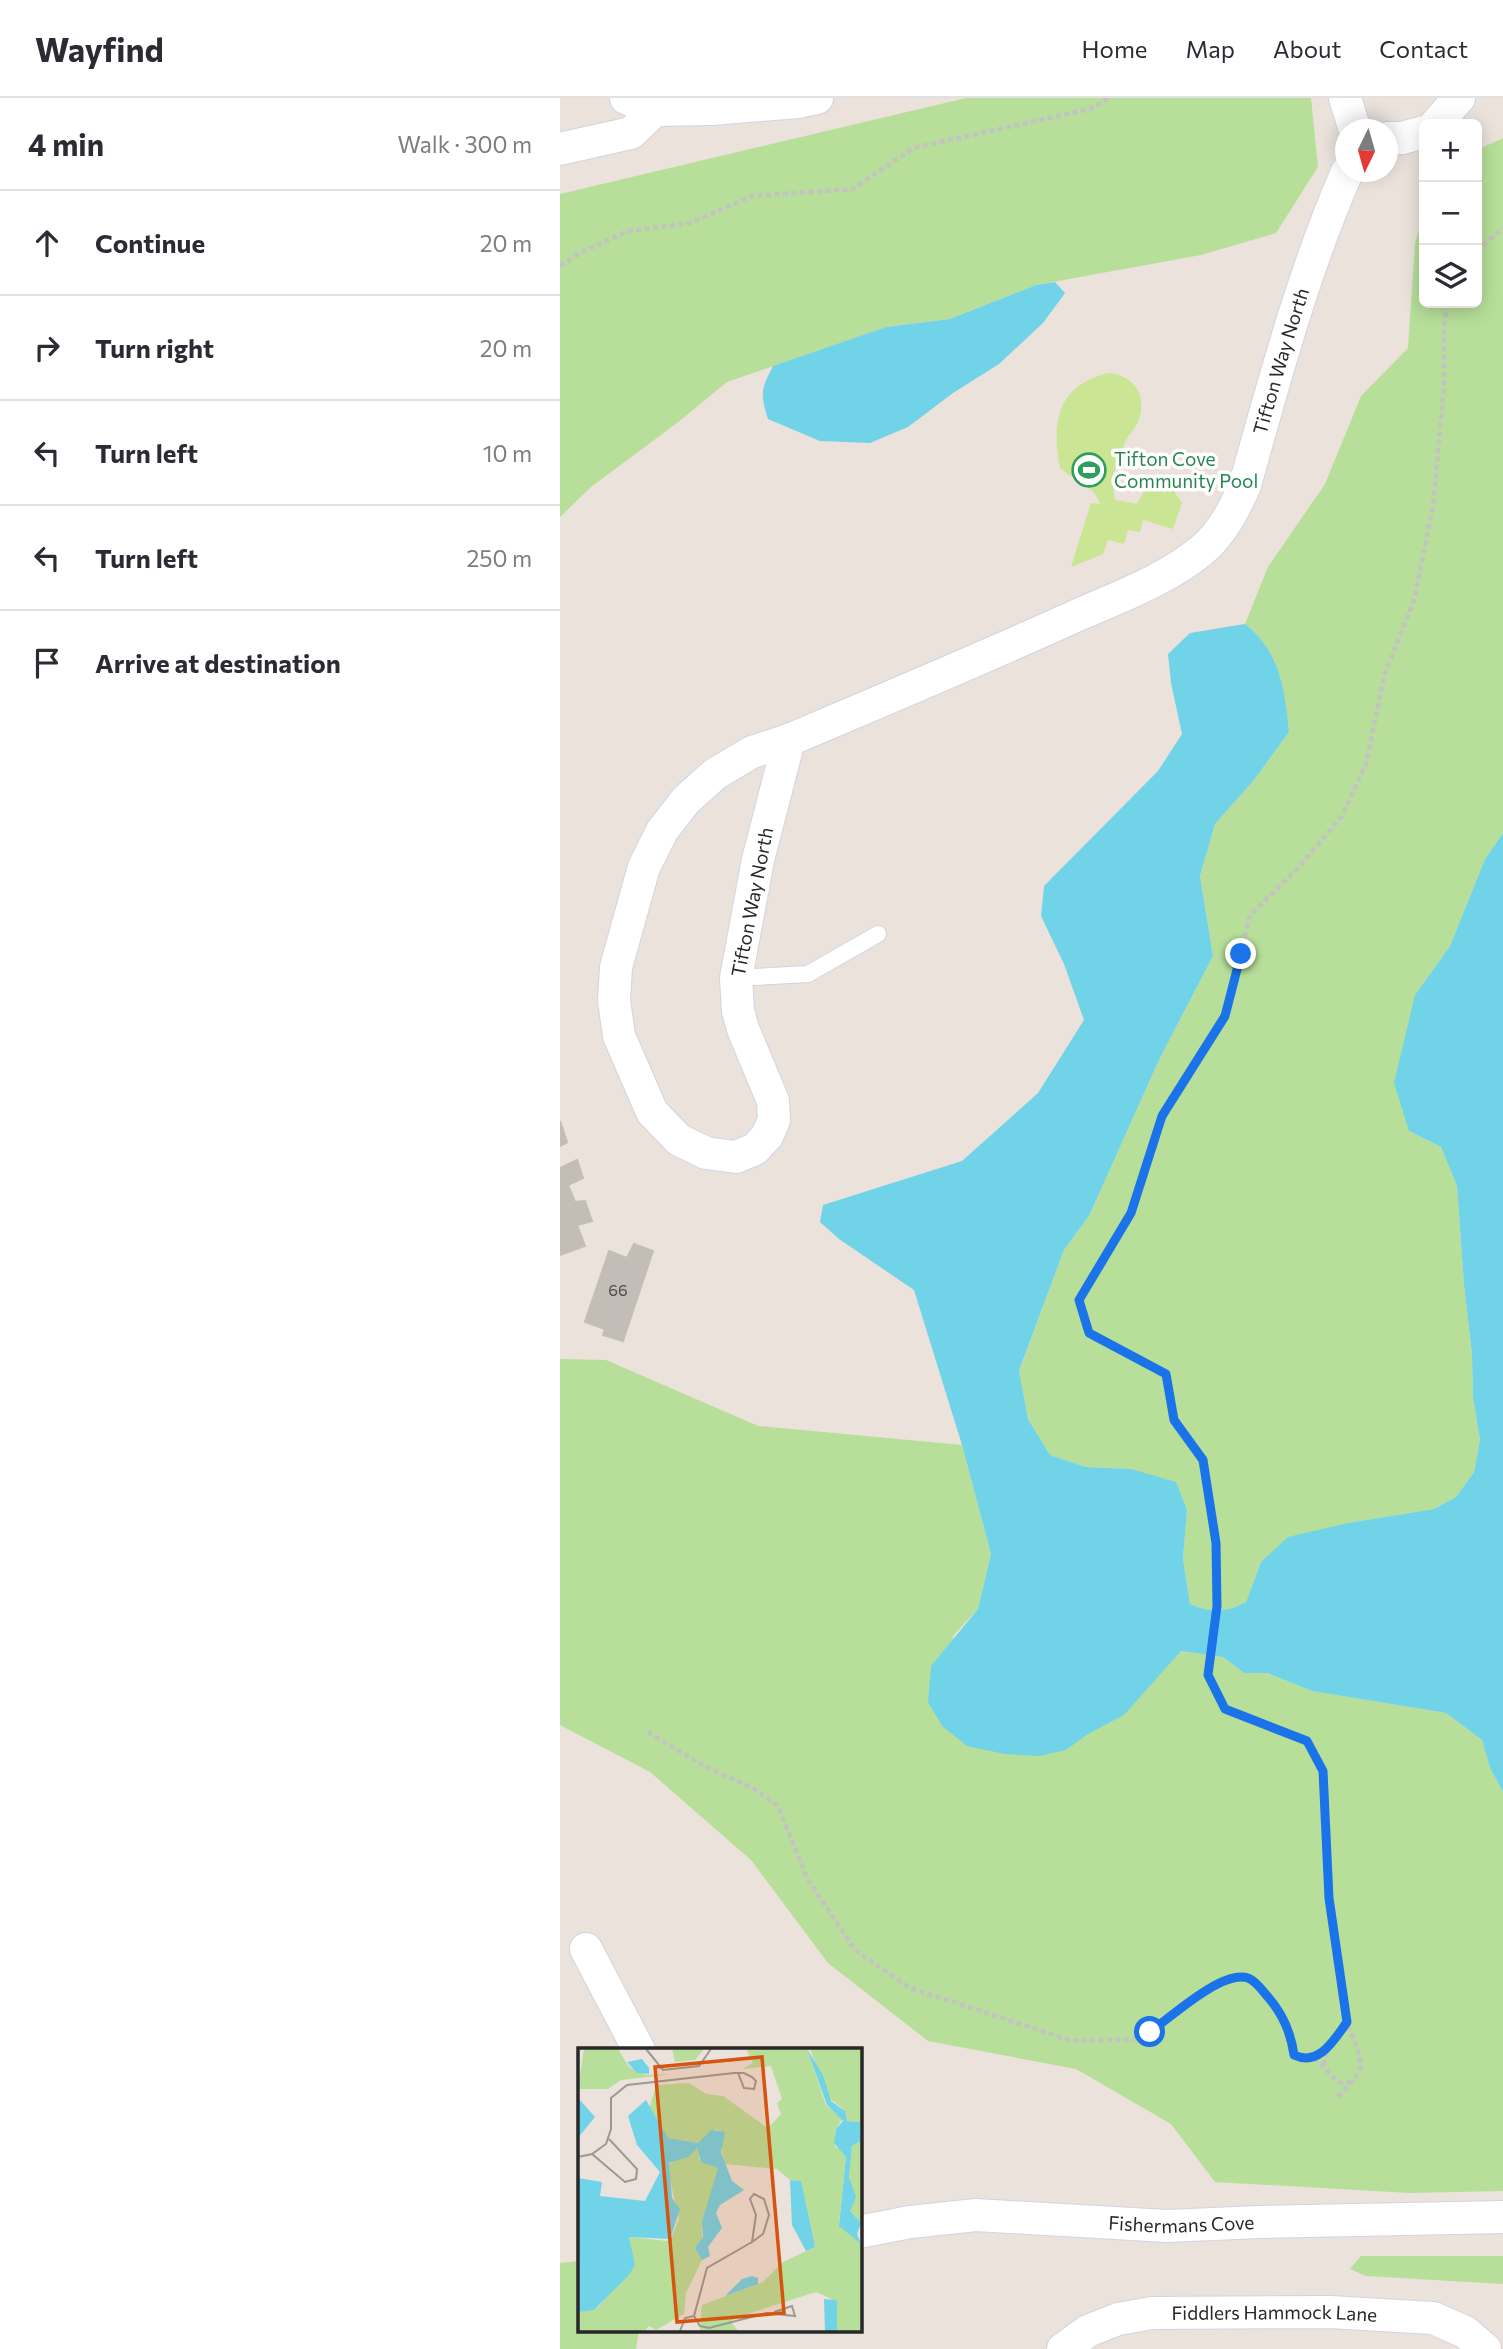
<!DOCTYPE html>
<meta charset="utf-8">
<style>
body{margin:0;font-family:Commissioner,sans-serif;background:#f2f2f3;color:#2b2b33}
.controls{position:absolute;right:21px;top:21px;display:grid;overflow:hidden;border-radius:10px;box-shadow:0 4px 18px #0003}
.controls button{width:63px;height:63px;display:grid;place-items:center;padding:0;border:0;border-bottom:2px solid #e1e1e2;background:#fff;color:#2b2b33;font:35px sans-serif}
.compass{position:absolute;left:775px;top:21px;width:63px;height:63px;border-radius:50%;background:#fff;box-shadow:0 4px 18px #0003;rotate:185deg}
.stop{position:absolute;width:21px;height:21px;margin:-16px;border:5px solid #1a73e8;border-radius:50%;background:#fff}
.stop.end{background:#1a73e8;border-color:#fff;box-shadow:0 2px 7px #0008}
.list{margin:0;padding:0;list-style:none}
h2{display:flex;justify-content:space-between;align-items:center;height:91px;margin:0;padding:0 28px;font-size:30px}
h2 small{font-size:23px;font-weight:400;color:#7c7c81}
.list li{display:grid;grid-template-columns:46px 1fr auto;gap:21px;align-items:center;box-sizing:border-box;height:105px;padding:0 28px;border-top:2px solid #e1e1e2}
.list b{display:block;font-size:26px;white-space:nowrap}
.list em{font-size:23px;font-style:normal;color:#7c7c81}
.icon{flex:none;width:38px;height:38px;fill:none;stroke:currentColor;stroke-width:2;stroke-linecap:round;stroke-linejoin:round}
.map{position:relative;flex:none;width:943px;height:2251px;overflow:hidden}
header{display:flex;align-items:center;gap:42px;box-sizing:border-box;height:98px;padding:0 35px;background:#fff;border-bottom:2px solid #e1e1e2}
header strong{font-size:33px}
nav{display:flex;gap:38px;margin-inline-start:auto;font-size:24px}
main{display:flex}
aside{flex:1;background:#fff}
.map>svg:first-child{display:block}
.green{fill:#b7df99}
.pitch{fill:#cae695}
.water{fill:#71d3e8}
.building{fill:#c2bdb6;stroke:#c5beb5;stroke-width:2}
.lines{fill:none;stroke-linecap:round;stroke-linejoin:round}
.service-casing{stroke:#d0d5e1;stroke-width:18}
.minor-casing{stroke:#d0d5e1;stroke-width:34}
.path{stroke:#c3c3c3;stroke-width:4.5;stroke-dasharray:5 3.5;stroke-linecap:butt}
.service{stroke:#fff;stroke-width:16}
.minor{stroke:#fff;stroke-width:32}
.route{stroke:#1a73e8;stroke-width:9}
.labels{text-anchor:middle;stroke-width:7;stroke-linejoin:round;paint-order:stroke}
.number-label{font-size:16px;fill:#4e4d4c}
.street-label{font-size:19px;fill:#282828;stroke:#fff}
.leisure-label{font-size:19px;fill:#27864d;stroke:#fff;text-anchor:start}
.inset-road{fill:none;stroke:#9c9893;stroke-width:2}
.view{fill:#d5540f;fill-opacity:0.15;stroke:#d5540f;stroke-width:3.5}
.inset-edge{fill:none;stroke:#282828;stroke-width:3.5}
</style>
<header>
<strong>Wayfind</strong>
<nav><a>Home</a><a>Map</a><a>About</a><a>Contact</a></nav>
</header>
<main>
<aside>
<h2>4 min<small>Walk · 300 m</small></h2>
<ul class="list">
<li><svg class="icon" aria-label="ahead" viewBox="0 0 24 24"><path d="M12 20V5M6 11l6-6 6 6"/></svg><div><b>Continue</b></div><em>20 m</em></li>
<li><svg class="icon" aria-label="right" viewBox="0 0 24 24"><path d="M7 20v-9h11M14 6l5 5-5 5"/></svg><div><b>Turn right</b></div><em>20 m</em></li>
<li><svg class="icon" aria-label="left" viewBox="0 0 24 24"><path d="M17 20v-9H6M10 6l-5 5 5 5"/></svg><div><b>Turn left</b></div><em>10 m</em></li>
<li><svg class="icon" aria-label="left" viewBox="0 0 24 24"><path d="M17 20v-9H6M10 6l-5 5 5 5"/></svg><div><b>Turn left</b></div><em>250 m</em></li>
<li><svg class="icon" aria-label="arrive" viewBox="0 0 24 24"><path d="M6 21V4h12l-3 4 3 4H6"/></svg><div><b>Arrive at destination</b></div></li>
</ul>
</aside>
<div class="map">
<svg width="943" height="2251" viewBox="0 0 943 2251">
<rect width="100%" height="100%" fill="#eae2db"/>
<g class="green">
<path d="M406,0H751L758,69L716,135L641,157L476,187L390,221L326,229L167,284L117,325L31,389L0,419V96Z"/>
<path d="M943,40V735L925,761L890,848L855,897L849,1033L881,1049L897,1088L904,1187L912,1256L913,1300L920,1342L914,1374L896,1399L874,1411L788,1425L701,1464L686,1504C665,1515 653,1515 630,1506L623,1461L627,1412L571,1371L526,1369L490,1357L468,1321L459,1274L504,1152L529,1118L599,962L653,858L640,778L655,726L694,682L729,634C724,592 720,553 685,526L708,469L765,386L801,298L848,250L855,145L864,116V205H917V52Z"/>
<path d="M0,1261L46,1262L198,1328L402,1347L431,1456L418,1511L392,1539L506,1652L599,1576L621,1553L663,1559L684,1575H706L752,1593L886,1615L922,1642L930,1670L943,1694V2093L850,2095L655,2084L611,2026L516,1971L368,1943L268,1865L191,1762L90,1674L0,1627Z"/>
<path d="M801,2158H943V2186L806,2178L790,2171Z"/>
<path d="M19,2163V2232H79L76,2251H0V2165Z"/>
</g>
<path class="pitch" d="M549,275C574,278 587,297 579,321C576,330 569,336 565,344C561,354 558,365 554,375C552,383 554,394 555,402L577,406L584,393L613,392L622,405L613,431L583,422L580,434L568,432L564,446L548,442L543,456L511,469L531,405L540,406C534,387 514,382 500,370C491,324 498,286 549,275Z"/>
<g class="water">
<path d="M495,184L505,195L483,225L439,266L393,295L348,329L310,345L260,343L208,321C200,296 201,291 213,268L326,229L390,221L476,187Z"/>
<path d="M685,526C720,553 725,592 729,634L694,682L655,726L640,778L653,858L599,962L529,1118L504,1152L459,1273L468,1321L490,1357L526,1369L571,1371L616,1384L627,1412L623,1461L630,1506C652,1515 665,1515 686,1504L701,1464L728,1439L788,1425L874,1411L896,1399L914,1374L920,1342L913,1300L912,1256L904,1187L897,1088L881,1049L849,1033L834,985L855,897L890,848L925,761L943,735V1694L930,1670L922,1642L886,1615L752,1593L707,1575H684L663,1559L621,1553L564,1617L528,1636L506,1652L480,1658L445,1656L407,1648L382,1628L368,1604L371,1568L418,1511L431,1456L402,1347L354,1192L279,1141L260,1124L263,1107L402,1063L478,995L524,922L504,866L481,818L484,788L598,673L622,636L611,585L608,556L630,535Z"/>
</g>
<g class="building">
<path d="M0,1023L7,1044L0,1047Z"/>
<path d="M0,1027L6,1045L0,1048Z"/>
<path d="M17,1062L23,1080L8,1087L15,1104L0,1110V1070Z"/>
<path d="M25,1103L32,1123L17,1127L25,1148L0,1157V1110L15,1104Z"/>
<path d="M74,1146L93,1153L63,1243L43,1237L45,1231L25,1224L49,1153L67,1160Z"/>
</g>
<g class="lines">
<defs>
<path id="service" d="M176,880L248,876L318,836"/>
<g id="minor">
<path d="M66,0L95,12L152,11L239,4L257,0"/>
<path d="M785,0L795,32"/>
<path d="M876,26L899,0"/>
<path d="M828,40H842L864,34"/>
<path d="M0,51L71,35L95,12"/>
<path d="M229,642L198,762L176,880L178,913L183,931L213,1003L214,1022L207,1038L195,1051L176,1059L146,1055L119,1042L92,1014L59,938L54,902L56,869L84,769L102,733L126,702L155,676L192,654Z"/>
<path id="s1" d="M229,642C323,602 416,563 509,521C553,501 603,484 641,453C662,436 675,410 685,387C715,280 743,175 787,74"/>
<path d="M26,1851L79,1952"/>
<path id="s2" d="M299,2134L350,2124L416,2117L607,2128L699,2124L943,2119"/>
<path id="s3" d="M503,2251L528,2233L558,2221L592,2215L770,2214L873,2220L905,2234L925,2251"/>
</g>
</defs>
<use href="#service" class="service-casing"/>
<use href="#minor" class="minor-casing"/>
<g class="path">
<path d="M917,153L943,130"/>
<path d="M0,168L20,155L68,133L130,125L192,98L293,91L353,50L530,11L549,0"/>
<path d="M88,1634L144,1668L193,1690L218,1708L247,1780L295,1852L350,1890L512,1943L578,1941L662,1883L678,1878L692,1881L715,1907L731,1939L734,1957C759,1969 774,1942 787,1924L769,1799L763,1673L747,1643L665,1611L648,1577L657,1508L656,1445L643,1362L613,1323L606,1276L529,1235L519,1202L571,1115L602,1018L665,917L690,817L738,770L782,718L806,666L824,578L854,502L873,408L884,288V232L887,205"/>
<path d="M754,1960C765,1968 771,1981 784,1986L791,1984"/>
<path d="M765,1967L764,1961L769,1949"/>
<path d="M778,1999L793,1983L801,1969L798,1952L787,1925"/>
</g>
<use href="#service" class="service"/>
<use href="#minor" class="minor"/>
</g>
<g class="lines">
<path class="route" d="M590,1934C612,1918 662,1872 688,1880C696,1883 702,1892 708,1899C722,1915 731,1935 734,1957C759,1969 774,1942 787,1924L769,1800L763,1673L747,1643L665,1611L648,1577L657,1508L656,1445L643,1362L614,1322L606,1276L529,1235L519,1202L571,1115L602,1018L665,918L681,856"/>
</g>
<defs>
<symbol id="stadium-ring" viewBox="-11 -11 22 22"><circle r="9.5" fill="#fff" stroke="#2e9e5b" stroke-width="1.5"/><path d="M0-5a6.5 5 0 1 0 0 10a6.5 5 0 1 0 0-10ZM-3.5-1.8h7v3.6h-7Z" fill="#2e9e5b"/></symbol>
</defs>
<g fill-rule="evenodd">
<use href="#stadium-ring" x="510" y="353" width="38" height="38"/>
</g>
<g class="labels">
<g class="number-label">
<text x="58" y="1198">66</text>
</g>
<g class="street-label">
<text dy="7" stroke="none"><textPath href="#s1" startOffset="663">Tifton Way North</textPath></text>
<text transform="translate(192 804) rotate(-79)" y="7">Tifton Way North</text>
<text dy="7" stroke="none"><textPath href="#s2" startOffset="324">Fishermans Cove</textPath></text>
<text dy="7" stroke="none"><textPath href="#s3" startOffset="220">Fiddlers Hammock Lane</textPath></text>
</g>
<g class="leisure-label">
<text x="554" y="368">Tifton Cove<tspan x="554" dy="22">Community Pool</tspan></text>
</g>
</g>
<g transform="translate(18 1950)">
<rect width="284" height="284" fill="#eae2db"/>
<path d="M6,1H40L51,19L68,27L95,26L43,32L30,41H0ZM94,1H126L117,12L97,14ZM168,1H229L248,57L264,71L257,83V99L265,102L268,109L261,175L283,196V283H259L254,251L238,244L157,270L153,274L160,283H122L124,257L185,234L205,214L237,199L219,132H212L199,121L147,116L139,81L121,95L90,90L71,62L78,37L111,35L128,46L145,48L190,80L203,66L199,55L204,51L193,18L164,21L175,15ZM232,1H283V84L282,74L269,73L264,60L251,50ZM283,93V175L272,163L271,129L274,98ZM116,100H120L121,111L137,116L142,125L124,174V212L108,245L106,266L78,282L71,278L67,283H0V264L20,259L56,218L51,189L89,193L94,188L101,171L89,118Z" fill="#b7df99"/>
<path d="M229,1L245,27L253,53L267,63L269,73L282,74L283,93L274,98L271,129L278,149L272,163L283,175L279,186L283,196L261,178L268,109L256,95L258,81L265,73L249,57ZM64,11L71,20V26L59,25L49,14ZM0,50L17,69L0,90ZM68,52L90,90L120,95L133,82L147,84L143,104L154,133L166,142L142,157L138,165L144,180L130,199L132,208L124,212L117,200L125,189L124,174L140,120L123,114L119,100L110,109L91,115L94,150L102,161L92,191L51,189L57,217L51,227L16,262L0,264V130L24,134L22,148L67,153L82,124L59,97L50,68ZM212,132L223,133L237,199L228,203L214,177ZM174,228L180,230V236L147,248L164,231ZM246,251L259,252V283H247Z" fill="#71d3e8"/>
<path class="inset-road" d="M68,1L85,22L121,18L133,1M14,106L47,134L58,131L59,121L31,91M0,109L14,106L28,96L33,81V50L49,37L156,25H166L174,29L178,33L176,41L166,40L160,25M176,146L186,151L191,167L185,186L174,194L178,167L172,151ZM116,268L122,278L131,280L189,265L217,268L214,258L196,264M116,268L129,220L174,194M102,283L107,270L116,268"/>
<path class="view" d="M184,9L206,265L99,274L77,19Z"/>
<rect width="284" height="284" class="inset-edge"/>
</g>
</svg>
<div class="controls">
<button>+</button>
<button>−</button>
<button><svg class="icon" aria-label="layers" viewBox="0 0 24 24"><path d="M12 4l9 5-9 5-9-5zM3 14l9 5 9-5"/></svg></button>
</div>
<svg class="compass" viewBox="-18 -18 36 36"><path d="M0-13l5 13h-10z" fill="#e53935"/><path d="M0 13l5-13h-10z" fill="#7c7c81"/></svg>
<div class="stop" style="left:590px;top:1934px"></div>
<div class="stop end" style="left:681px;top:856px"></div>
</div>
</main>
